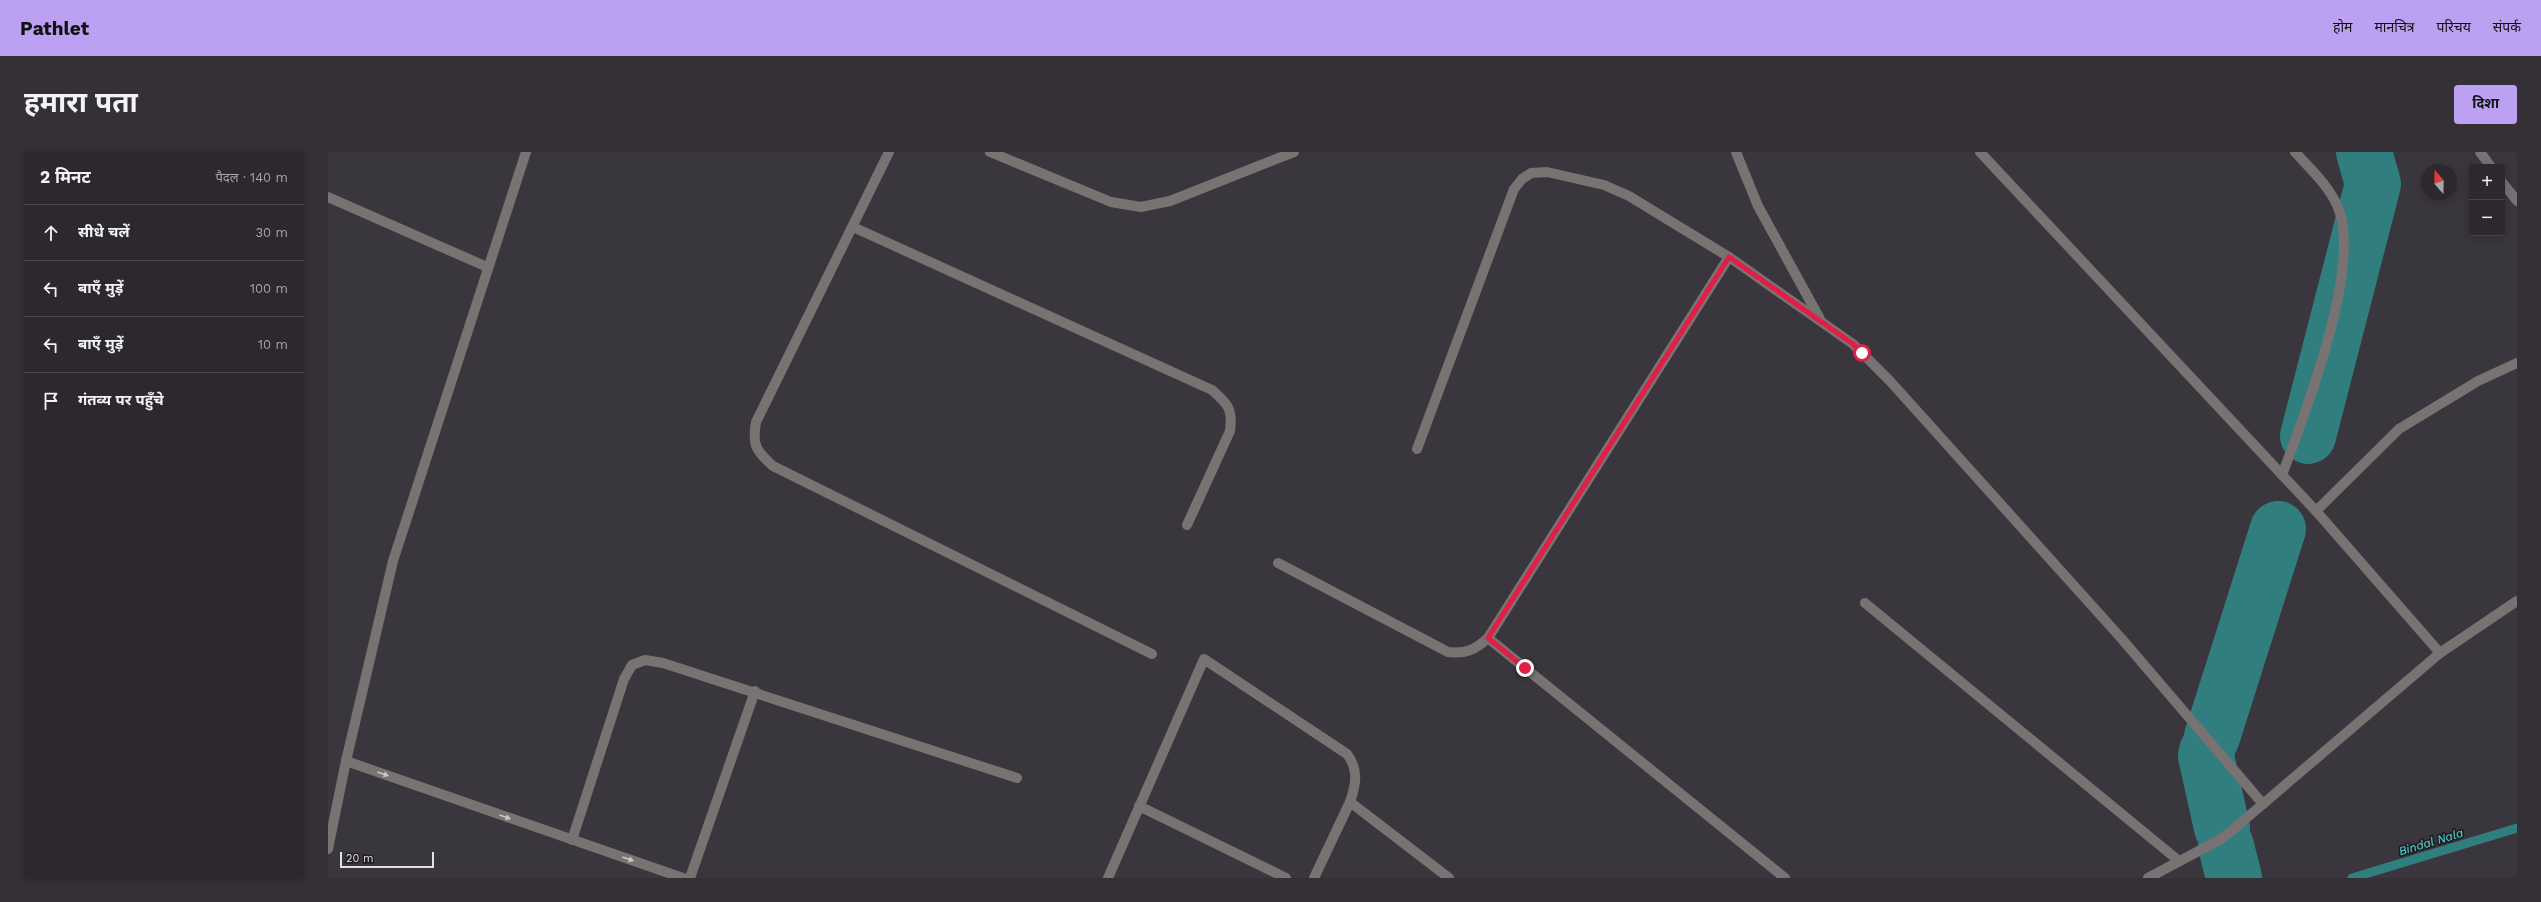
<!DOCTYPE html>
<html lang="hi">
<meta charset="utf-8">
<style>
body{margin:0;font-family:"Work Sans","Noto Sans Devanagari",sans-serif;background:#343036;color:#f1f3f6}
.controls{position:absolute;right:12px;top:12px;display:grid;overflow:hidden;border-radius:4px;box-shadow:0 2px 10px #0003}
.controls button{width:36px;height:36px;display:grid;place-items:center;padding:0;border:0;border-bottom:1px solid #48444a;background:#2c282e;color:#f1f3f6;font:20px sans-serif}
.compass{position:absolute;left:2093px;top:12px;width:36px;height:36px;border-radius:50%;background:#2c282e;box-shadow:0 2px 10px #0003;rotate:340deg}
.scale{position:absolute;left:12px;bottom:10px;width:94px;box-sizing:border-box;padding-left:4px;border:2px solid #e4e1e6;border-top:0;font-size:11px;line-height:14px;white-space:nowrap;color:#e4e1e6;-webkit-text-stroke:3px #201e22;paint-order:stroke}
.stop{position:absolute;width:12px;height:12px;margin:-9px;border:3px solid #e11d48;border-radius:50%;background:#fff}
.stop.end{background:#e11d48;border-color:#fff;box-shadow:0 1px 4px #0008}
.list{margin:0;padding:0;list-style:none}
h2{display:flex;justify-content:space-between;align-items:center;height:52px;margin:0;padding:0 16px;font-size:17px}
h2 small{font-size:13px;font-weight:400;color:#a6a6aa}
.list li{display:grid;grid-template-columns:26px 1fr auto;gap:12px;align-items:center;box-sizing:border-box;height:56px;padding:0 16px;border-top:1px solid #48444a}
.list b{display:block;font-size:15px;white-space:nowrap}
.list em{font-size:13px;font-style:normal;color:#a6a6aa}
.icon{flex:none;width:22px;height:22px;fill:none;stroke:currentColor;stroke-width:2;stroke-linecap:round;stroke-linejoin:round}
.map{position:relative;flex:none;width:2189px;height:726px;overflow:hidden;border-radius:4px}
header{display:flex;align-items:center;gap:24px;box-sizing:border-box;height:56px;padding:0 20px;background:#bca0f2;color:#111}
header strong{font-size:19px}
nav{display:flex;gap:22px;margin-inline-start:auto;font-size:14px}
.intro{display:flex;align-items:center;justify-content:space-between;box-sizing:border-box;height:96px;padding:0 24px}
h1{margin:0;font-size:28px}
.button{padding:10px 18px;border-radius:4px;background:#bca0f2;color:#111;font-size:14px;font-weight:700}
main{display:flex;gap:24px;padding:0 24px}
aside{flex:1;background:#2c282e;border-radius:4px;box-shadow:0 2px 10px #0003}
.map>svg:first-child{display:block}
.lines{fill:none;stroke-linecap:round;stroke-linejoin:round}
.stream{stroke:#317e7f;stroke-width:9}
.river{stroke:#317e7f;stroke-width:56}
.minor{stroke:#787372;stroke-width:10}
.oneway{fill:#c9c6c9}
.route{stroke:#e11d48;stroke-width:5}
.labels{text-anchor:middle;stroke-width:3.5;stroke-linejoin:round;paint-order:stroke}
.water-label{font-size:12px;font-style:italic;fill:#51e5e7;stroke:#201e22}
</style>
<header>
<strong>Pathlet</strong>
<nav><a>होम</a><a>मानचित्र</a><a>परिचय</a><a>संपर्क</a></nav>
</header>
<div class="intro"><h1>हमारा पता</h1><a class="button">दिशा</a></div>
<main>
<aside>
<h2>2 मिनट<small>पैदल · 140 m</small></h2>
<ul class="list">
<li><svg class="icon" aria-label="ahead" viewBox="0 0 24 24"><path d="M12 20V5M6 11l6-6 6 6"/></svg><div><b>सीधे चलें</b></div><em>30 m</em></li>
<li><svg class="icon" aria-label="left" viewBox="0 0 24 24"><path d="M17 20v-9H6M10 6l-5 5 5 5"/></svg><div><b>बाएँ मुड़ें</b></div><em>100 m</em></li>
<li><svg class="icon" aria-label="left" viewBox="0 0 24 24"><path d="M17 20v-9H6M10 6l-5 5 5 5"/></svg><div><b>बाएँ मुड़ें</b></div><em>10 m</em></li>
<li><svg class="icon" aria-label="arrive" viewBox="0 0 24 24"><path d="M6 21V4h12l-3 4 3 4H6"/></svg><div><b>गंतव्य पर पहुँचे</b></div></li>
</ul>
</aside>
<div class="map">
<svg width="2189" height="726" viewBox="0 0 2189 726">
<rect width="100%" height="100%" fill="#3a363d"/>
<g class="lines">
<path class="stream" d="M2024,726L2189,676"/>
<g class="river">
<path d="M1980,284L2045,32L2036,0"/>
<path d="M1884,585L1950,377"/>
<path d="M1879,599L1878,604L1894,676"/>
<path d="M1898,694L1906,726"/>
</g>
<g class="minor">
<path d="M561,0L428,270C424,293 428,299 445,314L824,502"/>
<path d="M662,0L783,50L813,55L842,49L966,0"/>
<path d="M1408,0L1430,54L1492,167"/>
<path d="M1652,0L1988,359L2112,501"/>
<path d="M2152,0L2163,15"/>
<path d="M2174,30L2189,49"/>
<path d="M0,45L159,115"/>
<path d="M525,75L884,238C900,252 905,257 902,279L859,373"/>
<path d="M1089,297L1186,37L1194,27L1203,21L1219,20L1276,33L1301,44L1401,105L1525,192L1562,229L1793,486L1935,652"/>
<path d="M1954,323C1977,262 2031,122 2012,61C2004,36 1984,19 1967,0"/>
<path d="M1988,359L2071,277L2150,229L2189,211"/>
<path d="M950,411L1120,500C1138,502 1147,498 1160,486L1401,105"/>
<path d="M1537,451L1851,709"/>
<path d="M1160,486L1457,726"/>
<path d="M18,609L355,726"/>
<path d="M811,654L958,726"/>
<path d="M244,688L296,527L304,513L317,508L335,511L689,626"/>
<path d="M0,697L18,609L65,409L198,0"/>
<path d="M362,726L427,539"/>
<path d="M780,726L876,507L1019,602C1031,618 1028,632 1022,650L1121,726"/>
<path d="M986,726L1022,650"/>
<path d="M1820,726L1895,686L2112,501L2189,449"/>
</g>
</g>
<defs><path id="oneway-solid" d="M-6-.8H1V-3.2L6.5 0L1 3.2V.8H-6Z"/></defs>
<g class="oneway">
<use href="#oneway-solid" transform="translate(55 622) rotate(19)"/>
<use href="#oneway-solid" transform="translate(177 665) rotate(19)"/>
<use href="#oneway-solid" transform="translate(300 707) rotate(19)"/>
</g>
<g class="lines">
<path class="route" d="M1197,516L1160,486L1401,105L1525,192L1534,201"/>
</g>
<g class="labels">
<g class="water-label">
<text transform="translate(2103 690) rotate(-17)" y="4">Bindal Nala</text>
</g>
</g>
</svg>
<div class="controls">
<button>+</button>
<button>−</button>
</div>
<svg class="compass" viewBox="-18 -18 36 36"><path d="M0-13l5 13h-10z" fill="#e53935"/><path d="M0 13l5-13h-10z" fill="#a6a6aa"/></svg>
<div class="scale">20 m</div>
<div class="stop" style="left:1534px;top:201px"></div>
<div class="stop end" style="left:1197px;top:516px"></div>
</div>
</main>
